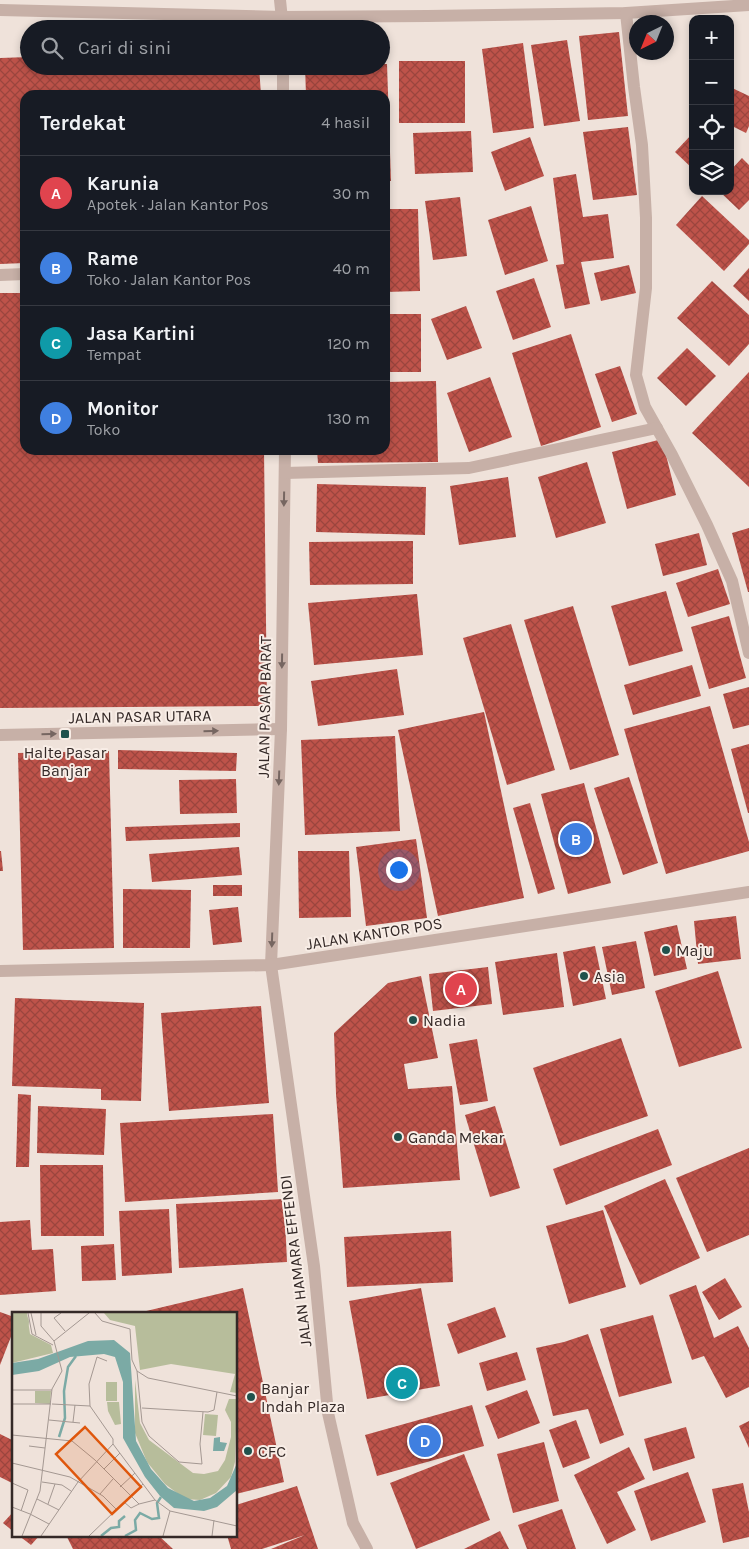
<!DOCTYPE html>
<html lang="id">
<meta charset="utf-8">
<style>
body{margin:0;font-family:Karla,sans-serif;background:#242831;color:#f1f3f6}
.controls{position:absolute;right:15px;top:15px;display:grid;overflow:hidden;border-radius:10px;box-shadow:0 2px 8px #0003}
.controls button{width:45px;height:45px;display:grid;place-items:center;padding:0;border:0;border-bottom:1px solid #363941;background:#171b24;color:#f1f3f6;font:25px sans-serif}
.compass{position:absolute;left:629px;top:15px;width:45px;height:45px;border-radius:50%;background:#171b24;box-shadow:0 2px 8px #0003;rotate:223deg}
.you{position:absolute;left:398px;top:869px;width:18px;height:18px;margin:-12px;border:4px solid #fff;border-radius:50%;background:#1a73e8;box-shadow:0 0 0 8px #1a73e833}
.badge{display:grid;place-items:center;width:32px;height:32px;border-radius:50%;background:#93abaa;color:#fff;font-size:16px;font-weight:700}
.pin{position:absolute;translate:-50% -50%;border:2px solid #fff;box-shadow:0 1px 5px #0006}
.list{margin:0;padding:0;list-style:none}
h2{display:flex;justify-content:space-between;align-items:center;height:65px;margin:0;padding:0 20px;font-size:21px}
h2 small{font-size:16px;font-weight:400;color:#9ea1a6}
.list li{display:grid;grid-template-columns:32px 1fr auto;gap:15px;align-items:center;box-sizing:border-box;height:75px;padding:0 20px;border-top:1px solid #363941}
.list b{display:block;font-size:19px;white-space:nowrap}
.list p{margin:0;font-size:16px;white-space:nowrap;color:#9ea1a6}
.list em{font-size:16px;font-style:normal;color:#9ea1a6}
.icon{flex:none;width:28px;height:28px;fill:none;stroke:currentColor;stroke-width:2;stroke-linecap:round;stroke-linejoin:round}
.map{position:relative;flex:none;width:749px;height:1549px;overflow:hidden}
.search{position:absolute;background:#171b24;box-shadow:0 2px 8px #0003;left:20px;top:20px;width:370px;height:55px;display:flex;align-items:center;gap:12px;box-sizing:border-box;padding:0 18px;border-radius:28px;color:#9ea1a6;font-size:19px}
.panel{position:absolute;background:#171b24;box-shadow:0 2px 8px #0003;left:20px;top:90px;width:370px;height:365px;border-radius:15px}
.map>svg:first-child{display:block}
.building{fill:url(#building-cross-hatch)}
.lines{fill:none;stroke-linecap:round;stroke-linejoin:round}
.minor{stroke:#c7b0a7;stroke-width:12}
.oneway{fill:#766661}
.poi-dot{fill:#20524d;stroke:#f8ede6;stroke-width:2}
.labels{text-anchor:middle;stroke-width:4;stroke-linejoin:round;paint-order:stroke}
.street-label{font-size:16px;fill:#342927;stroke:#f8ede6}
.poi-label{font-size:16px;fill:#342927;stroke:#f8ede6;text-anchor:start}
.inset-river{fill:none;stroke:#7baaa5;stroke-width:2.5}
.inset-road{fill:none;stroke:#a49892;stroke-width:1}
.view{fill:#df570d;fill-opacity:0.15;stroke:#df570d;stroke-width:2.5}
.inset-edge{fill:none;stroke:#342927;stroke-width:2.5}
</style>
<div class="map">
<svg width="749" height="1549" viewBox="0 0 749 1549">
<defs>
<pattern id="building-cross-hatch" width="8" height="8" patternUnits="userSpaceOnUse" patternTransform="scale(1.25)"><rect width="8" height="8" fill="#be534a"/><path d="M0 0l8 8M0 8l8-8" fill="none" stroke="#9b453e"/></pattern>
</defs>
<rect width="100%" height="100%" fill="#efe2da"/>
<g class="building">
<path d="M619,32L628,116L588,120L579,36Z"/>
<path d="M567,40L580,121L544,126L531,45Z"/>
<path d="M523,43L534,128L493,133L482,49Z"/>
<path d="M29,57V66H259L261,95H25V263L0,264V58Z"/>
<rect x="399" y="61" width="66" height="62"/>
<path d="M381,64H387L391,181H385V95H306L305,66H381Z"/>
<path d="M730,87L749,96V126L746,133L730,125Z"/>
<path d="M628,127L637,195L593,200L583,132Z"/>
<path d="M471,131L473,172L415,174L413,133Z"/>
<path d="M693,133V169L675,152Z"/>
<path d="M530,137L544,176L505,191L491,152Z"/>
<path d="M742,158L749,165V200L739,210L719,191H730V171Z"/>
<path d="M576,174L583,217L608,214L614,258L581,262L590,304L565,309L556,265L564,264L553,178Z"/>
<path d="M702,196L749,240V244L724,271L676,225Z"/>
<path d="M460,197L467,256L433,260L425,201Z"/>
<path d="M531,206L548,261L505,275L488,220Z"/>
<path d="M385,209H418L420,291L385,292Z"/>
<path d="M629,265L636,293L601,301L594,273Z"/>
<path d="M749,268V301L733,286Z"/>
<path d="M534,278L551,327L513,340L496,291Z"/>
<path d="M712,281L749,315V344L729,366L677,318Z"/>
<path d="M0,293H25V450H264L267,706L0,708Z"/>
<path d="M466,306L482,348L447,360L431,319Z"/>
<rect x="385" y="314" width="36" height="58"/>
<path d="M571,334L601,427L541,446L512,353Z"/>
<path d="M687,348L716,376L686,406L657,378Z"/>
<path d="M620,366L637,414L612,422L595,374Z"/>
<path d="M749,372V487L692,433Z"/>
<path d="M490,377L512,437L469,452L447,393Z"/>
<path d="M436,381L438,462L318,463L317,450H385V382Z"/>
<path d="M662,439L676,495L627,509L612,452Z"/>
<path d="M587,462L606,523L556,538L538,477Z"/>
<path d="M508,477L516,537L459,545L450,486Z"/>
<path d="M317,484L426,487L425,535L316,532Z"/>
<path d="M749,528V592H748L732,533Z"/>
<path d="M699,533L707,565L663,576L655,544Z"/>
<path d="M413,541V584L310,585L309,542Z"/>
<path d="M718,569L730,604L688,617L676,583Z"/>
<path d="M666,591L683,651L629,666L611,606Z"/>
<path d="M417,594L423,655L314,665L308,603Z"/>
<path d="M573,606L619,755L570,770L524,620Z"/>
<path d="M729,616L746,678L709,689L691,627Z"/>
<path d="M511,624L555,770L507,785L463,638Z"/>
<path d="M692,665L701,696L633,715L624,685Z"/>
<path d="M397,669L404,715L318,726L311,681Z"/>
<path d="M749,687V725L733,729L723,694Z"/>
<path d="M710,706L749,842V851L666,874L624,729Z"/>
<path d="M484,712L524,898L438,916L398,730Z"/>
<path d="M395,736L400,831L305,835L301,740Z"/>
<path d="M749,744V813H748L731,749Z"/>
<path d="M118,750L237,753L236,771L118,769Z"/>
<path d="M109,751L114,948L23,950L18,753Z"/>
<path d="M629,777L658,863L623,875L594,788Z"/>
<path d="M236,779L237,813L180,814L179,780Z"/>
<path d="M584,783L611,883L568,894L541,794Z"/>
<path d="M530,803L555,889L538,894L513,808Z"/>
<path d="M240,823V837L126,841L125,827Z"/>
<path d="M416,839L427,918L366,926L356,847Z"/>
<path d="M239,847L242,875L152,882L149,854Z"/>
<path d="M0,851H1L3,871H0Z"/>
<path d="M298,851H349L351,917L299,918Z"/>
<rect x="213" y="885" width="29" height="11"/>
<path d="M123,889L191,890L190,948H123Z"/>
<path d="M238,907L242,942L213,945L209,910Z"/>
<path d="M736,916L741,959L698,964L694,921Z"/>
<path d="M677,925L687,969L654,976L644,932Z"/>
<path d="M636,941L645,988L612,995L602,947Z"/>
<path d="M595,946L606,999L573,1006L563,952Z"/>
<path d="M557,953L564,1007L503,1015L495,962Z"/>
<path d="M488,967L492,1004L433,1011L429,974Z"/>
<path d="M718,971L742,1048L679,1067L655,991Z"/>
<path d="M421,976L438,1058L404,1064L408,1089L452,1086L460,1180L343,1188L336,1094L334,1033L388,983Z"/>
<path d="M15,998L144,1003L141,1101L101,1100V1089L12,1086Z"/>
<path d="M261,1006L269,1103L169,1111L161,1013Z"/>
<path d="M621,1038L648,1116L560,1146L533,1068Z"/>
<path d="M477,1039L488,1101L460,1105L449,1044Z"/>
<path d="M18,1094L31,1095L29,1167H16Z"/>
<path d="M38,1106L106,1109L104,1155L37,1153Z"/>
<path d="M495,1106L520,1188L490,1197L465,1115Z"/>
<path d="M273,1114L278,1192L125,1202L120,1123Z"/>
<path d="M658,1129L672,1165L566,1205L553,1169Z"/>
<path d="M749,1148V1235L707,1252L676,1178Z"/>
<path d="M40,1165H103L104,1236H41Z"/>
<path d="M665,1179L700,1258L640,1285L604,1206Z"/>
<path d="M284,1199L287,1262L179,1268L176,1204Z"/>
<path d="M169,1209L172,1273L122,1276L119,1211Z"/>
<path d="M603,1210L626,1287L569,1304L546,1226Z"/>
<path d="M30,1220L32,1250L53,1249L56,1291L0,1295V1222Z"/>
<path d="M451,1231L453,1282L347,1287L344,1237Z"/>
<path d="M114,1244L116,1280L82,1281L81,1246Z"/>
<path d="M725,1278L742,1307L719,1320L702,1292Z"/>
<path d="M696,1285L714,1338L738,1326L749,1348V1387L726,1398L704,1356L692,1360L669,1295Z"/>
<path d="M243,1288L284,1482L236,1494V1313L142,1312Z"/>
<path d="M421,1288L440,1386L367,1399L349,1301Z"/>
<path d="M495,1307L506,1337L458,1354L447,1324Z"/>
<path d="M0,1312L14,1317V1329L0,1365Z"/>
<path d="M653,1315L672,1383L619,1397L600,1329Z"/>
<path d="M588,1334L624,1435L600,1444L588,1409L553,1416L536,1348L564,1342Z"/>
<path d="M517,1352L526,1380L487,1391L479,1363Z"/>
<path d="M527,1390L540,1423L498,1439L485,1406Z"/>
<path d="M472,1405L484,1446L377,1476L365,1435Z"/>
<path d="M576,1420L590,1458L563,1468L549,1430Z"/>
<path d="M749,1421V1448L739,1426Z"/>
<path d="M686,1427L695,1458L653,1471L644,1439Z"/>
<path d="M0,1434L14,1441V1484L0,1477Z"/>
<path d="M544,1442L559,1501L513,1513L497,1454Z"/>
<path d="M629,1447L645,1479L617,1492L636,1530L607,1544L574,1475Z"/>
<path d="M464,1454L490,1520L416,1549L390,1483Z"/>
<path d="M688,1472L706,1522L651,1541L634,1491Z"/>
<path d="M743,1483L749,1512V1537L723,1543L712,1489Z"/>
<path d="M297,1486L318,1549H271L305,1535L262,1549H231L227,1535H236V1505Z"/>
<path d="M562,1509L576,1549H527L518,1525Z"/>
<path d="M14,1511V1532L3,1523Z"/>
<path d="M500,1531L509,1549H464Z"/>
<path d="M18,1535H40L31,1545Z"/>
<path d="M66,1535H158L173,1549H73Z"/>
</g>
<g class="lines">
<g class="minor">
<path d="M280,0L283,29"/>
<path d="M0,10L283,17L428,16L626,13L749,5"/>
<path d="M626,13L634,87L642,145L646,218V288L636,375L645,407L672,455L707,525L732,581L749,653"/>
<path d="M283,66V95"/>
<path d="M0,275L25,274"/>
<path d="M285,450L281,729L271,965L314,1266L328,1413L353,1523L367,1549"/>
<path d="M285,473L469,468L657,428"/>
<path d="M0,735L281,729"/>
<path d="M0,971L271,965L749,892"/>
</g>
</g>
<defs><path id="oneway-solid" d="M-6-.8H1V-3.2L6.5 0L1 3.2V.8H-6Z" transform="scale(1.25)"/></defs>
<g class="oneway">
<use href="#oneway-solid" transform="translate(284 499) rotate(91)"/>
<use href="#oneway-solid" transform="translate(282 661) rotate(91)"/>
<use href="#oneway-solid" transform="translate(211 731) rotate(-1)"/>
<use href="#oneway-solid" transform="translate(49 734) rotate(-1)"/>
<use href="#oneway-solid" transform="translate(279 778) rotate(92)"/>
<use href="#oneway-solid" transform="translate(272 940) rotate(92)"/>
</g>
<g class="poi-dot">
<rect x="60" y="729" width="10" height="10" rx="2.5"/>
<circle cx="666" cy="950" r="5"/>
<circle cx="584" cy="976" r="5"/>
<circle cx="413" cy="1020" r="5"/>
<circle cx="398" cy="1137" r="5"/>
<circle cx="251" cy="1397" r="5"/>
<circle cx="248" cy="1451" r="5"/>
</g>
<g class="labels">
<g class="street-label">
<text transform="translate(264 707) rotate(-89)" y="6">JALAN PASAR BARAT</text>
<text transform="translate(140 716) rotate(-1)" y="6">JALAN PASAR UTARA</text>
<text transform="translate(374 933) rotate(-9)" y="6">JALAN KANTOR POS</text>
<text transform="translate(295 1261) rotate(-97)" y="6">JALAN HAMARA EFFENDI</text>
</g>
<g class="poi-label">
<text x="65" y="758" text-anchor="middle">Halte Pasar<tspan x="65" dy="18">Banjar</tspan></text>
<text x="676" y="956">Maju</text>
<text x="594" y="982">Asia</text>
<text x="423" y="1026">Nadia</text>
<text x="408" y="1143">Ganda Mekar</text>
<text x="261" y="1394">Banjar<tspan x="261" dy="18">Indah Plaza</tspan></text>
<text x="258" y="1457">CFC</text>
</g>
</g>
<g transform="translate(12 1312)">
<rect width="225" height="225" fill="#efe2da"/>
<path d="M0,1H15L18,22L39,33L41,41L0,51ZM123,68L128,111L137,128L181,161L192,162L206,159L213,148L219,125V110L213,98L217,87H225L223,150L219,165L204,181L188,188L173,187L153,172L135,150L123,121Z" fill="#b7bd9b"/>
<path d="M92,1H225V81L218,80L223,62L159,52L128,58L123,14L98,8ZM23,79H39L38,92L23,91ZM95,90H107L109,112L103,113L96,99Z" fill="#b7bd9b"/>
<path d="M1 10a8 8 0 1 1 16 0a8 8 0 1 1-16 0ZM94,70H105V89H94ZM193,102L206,103L204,124L191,123Z" fill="#b7bd9b"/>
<path d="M102,28L118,41L124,129L139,157L156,176L182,189L198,186L215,174L225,151V178L205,195L192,199L162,196L148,184L133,165L111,126V70L103,45L92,42L58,45L27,59L0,63V51L26,47L76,29ZM208,125V130L215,131L212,139H201L202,126Z" fill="#7baaa5"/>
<path class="inset-river" d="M47,125L53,106L52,79L56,55L64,44M89,224L99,216L107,215V209L113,204M113,224L124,218L123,208L128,201L140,207L147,206L145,191L149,185"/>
<path class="inset-road" d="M16,1L20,22L41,33M19,1L24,23M29,1V14L42,29M49,1L42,6L53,19M83,1L90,9L118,17L120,48L125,59L136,66L225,84M125,59L130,110L137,124L167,150L190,152L188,132L191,100M0,78H40M0,92H39M40,92L78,94L101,127V132M78,94L77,72L85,45L95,49M130,96L196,100L202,98L205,80M37,108L68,111M61,110L63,93M0,123L60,129L83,148L127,192L143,188M101,132L143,188L158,199L225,214M17,134L33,136M0,151L58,165L91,184L104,197M92,157L108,141M30,170L50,173L59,179M0,171L16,178L9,199M108,175L123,161M88,182L101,167M25,187L47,198M112,190L119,196L127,192M36,192L43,172M0,195L18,202M18,202L37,212M10,224L28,179L40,77L50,59L42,29L77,1M29,224L66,170L101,132M77,224L131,172M151,224L158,199M200,224L202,208"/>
<path class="view" d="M73,115L129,175L100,202L44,142Z"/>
<rect width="225" height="225" class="inset-edge"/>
</g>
</svg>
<div class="controls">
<button>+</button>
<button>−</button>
<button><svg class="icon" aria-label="locate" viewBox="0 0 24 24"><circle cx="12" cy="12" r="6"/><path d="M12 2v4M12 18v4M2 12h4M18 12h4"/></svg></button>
<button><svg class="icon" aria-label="layers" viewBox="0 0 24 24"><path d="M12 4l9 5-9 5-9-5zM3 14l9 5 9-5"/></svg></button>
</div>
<svg class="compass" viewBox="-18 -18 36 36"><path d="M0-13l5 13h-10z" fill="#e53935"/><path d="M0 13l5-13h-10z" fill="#9ea1a6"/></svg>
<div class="you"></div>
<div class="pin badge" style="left:461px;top:989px;background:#e0444e">A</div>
<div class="pin badge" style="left:576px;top:839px;background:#3f7fe0">B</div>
<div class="pin badge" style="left:402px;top:1383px;background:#0f9aa8">C</div>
<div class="pin badge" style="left:425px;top:1441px;background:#3f7fe0">D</div>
<div class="search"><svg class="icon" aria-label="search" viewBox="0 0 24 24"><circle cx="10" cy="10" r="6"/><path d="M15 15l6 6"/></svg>Cari di sini</div>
<section class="panel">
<h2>Terdekat<small>4 hasil</small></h2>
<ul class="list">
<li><span class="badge" style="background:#e0444e">A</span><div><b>Karunia</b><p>Apotek · Jalan Kantor Pos</p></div><em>30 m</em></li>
<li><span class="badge" style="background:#3f7fe0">B</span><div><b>Rame</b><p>Toko · Jalan Kantor Pos</p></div><em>40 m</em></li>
<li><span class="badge" style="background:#0f9aa8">C</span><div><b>Jasa Kartini</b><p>Tempat</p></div><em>120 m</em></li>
<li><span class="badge" style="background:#3f7fe0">D</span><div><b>Monitor</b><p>Toko</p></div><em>130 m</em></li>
</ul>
</section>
</div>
